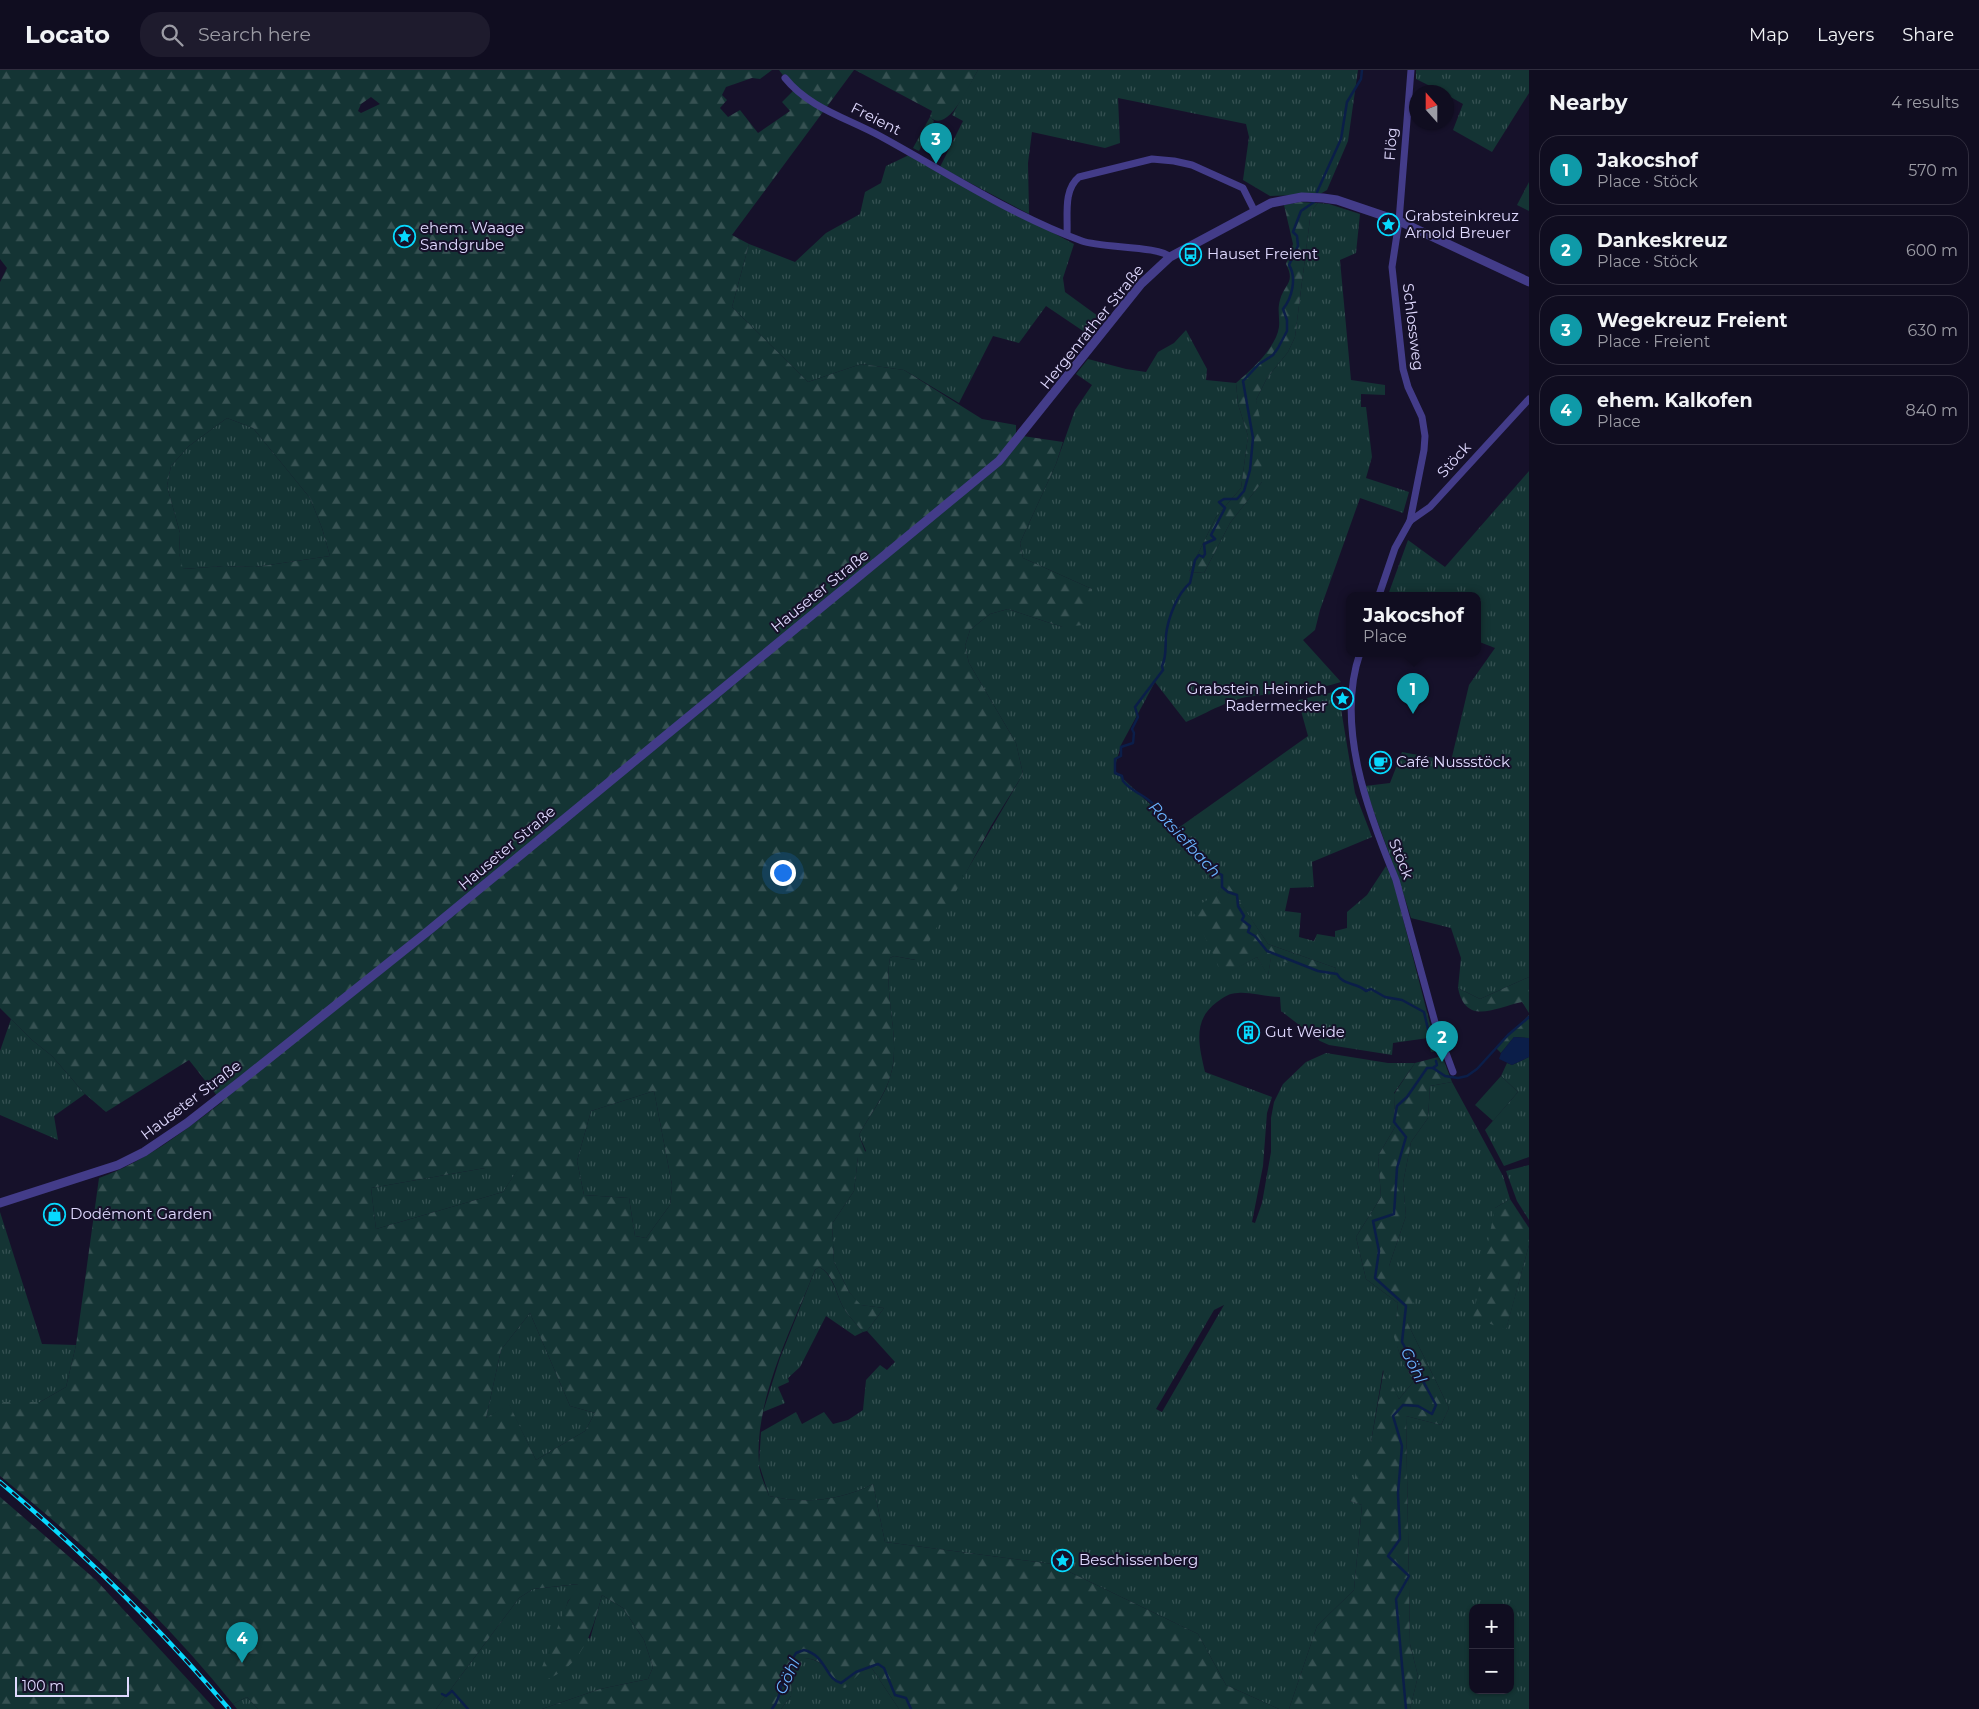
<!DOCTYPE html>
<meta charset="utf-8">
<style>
body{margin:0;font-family:Montserrat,sans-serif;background:#1e1b2d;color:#f1f3f6}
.controls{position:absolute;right:15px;bottom:15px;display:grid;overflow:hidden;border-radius:10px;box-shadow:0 1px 4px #0004}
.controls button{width:45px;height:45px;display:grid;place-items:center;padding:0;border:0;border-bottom:1px solid #302d3e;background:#100d20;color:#f1f3f6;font:25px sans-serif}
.compass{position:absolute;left:1409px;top:15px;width:45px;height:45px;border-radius:50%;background:#100d20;box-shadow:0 1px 4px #0004;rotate:339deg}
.scale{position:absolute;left:15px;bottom:12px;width:114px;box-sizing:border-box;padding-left:5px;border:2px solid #e0daff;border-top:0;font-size:14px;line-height:18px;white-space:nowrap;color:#e0daff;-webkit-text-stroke:4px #16112a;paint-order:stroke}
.you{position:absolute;left:782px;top:802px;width:18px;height:18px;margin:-12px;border:4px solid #fff;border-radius:50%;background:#1a73e8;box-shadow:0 0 0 8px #1a73e833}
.badge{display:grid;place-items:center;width:32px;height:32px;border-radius:50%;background:#b45309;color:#fff;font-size:16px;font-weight:700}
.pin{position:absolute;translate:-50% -41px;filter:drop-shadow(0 1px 2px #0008)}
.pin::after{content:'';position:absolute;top:26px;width:18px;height:15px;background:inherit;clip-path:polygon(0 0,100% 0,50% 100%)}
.popup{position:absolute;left:1346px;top:522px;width:135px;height:65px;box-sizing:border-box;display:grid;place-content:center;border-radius:10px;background:#100d20;filter:drop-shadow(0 1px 4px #0005);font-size:16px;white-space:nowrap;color:#9c9ca5}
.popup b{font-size:19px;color:#f1f3f6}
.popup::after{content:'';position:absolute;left:50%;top:100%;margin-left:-10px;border:10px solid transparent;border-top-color:#100d20}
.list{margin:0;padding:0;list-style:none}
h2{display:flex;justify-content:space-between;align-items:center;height:65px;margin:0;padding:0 20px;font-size:21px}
h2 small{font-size:16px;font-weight:400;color:#9c9ca5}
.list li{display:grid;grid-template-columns:32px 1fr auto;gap:15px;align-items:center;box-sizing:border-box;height:70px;margin:0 10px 10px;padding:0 10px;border:1px solid #302d3e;border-radius:20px}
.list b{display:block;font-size:19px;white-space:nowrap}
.list p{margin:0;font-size:16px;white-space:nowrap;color:#9c9ca5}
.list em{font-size:16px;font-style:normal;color:#9c9ca5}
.icon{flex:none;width:28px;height:28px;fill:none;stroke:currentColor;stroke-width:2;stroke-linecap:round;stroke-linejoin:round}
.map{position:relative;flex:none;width:1529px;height:1639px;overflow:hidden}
header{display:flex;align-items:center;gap:30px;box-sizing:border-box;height:70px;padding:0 25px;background:#100d20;border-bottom:1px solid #302d3e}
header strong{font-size:24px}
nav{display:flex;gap:28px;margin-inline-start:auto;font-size:18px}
.search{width:350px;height:45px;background:#1e1b2d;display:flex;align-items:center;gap:12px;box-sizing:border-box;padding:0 18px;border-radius:20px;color:#9c9ca5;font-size:19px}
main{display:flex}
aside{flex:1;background:#100d20}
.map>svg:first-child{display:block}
.grass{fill:url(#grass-tufts);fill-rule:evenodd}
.forest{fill:url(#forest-firs);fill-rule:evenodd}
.park{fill:#143434}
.water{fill:#0b1e49}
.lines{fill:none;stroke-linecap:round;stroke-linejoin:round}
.stream{stroke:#0b1e49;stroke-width:2.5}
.minor{stroke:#433c89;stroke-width:7}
.tertiary{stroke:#433c89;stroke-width:9}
.rail-casing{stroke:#07d9fe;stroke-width:4.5}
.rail{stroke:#16112a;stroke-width:2.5;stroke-dasharray:8;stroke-linecap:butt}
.labels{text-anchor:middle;stroke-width:4;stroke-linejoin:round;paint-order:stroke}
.street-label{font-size:15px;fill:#e0daff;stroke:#16112a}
.poi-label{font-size:15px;fill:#e0daff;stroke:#16112a;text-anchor:start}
.water-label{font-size:16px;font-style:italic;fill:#69b2fe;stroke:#16112a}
</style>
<header>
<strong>Locato</strong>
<div class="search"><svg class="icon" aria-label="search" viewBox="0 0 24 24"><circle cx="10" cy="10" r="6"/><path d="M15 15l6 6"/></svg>Search here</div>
<nav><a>Map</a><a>Layers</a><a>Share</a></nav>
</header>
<main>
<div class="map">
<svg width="1529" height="1639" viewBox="0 0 1529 1639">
<defs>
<pattern id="grass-tufts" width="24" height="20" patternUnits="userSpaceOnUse" patternTransform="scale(1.25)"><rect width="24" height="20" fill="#143434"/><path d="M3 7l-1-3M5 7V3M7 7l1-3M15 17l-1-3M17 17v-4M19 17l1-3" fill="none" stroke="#365152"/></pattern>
<pattern id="forest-firs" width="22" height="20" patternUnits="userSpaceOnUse" patternTransform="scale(1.25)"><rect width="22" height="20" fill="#143434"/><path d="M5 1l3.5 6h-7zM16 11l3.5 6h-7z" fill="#365152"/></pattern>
</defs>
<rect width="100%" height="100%" fill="#16112a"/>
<g class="grass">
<path d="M978,0H1358L1348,71L1327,120L1320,124L1270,126L1243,110L1249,67L1246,54L1118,28L1120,73L1105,78L1032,62L1028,93L1029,144L940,97L963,51L952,45Z"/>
<path d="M1416,0H1529V23L1492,82L1453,60L1463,34L1447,25L1446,22H1442L1416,9Z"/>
<path d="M930,47L934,51L919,81L913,78Z"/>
<path d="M909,85L1074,174L1063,208L1065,222L1102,249L1089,265L1046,236L1019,273L993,266L959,333L904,300L861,294L808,312L732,237L749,174L795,192L826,163L860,144L865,122L881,113L886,96Z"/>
<path d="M1529,112V141L1517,135Z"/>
<path d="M1318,133L1329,134L1360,144L1356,183L1340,190L1351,310L1385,315V325L1361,324V337H1366L1372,387L1366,408L1409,422L1403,443L1360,428L1320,540L1315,560L1303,570L1341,612C1310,622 1285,622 1254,626C1231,628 1207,643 1186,652L1155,612L1121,675L1114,700L1152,736L1174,761L1308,666L1298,630L1338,621L1355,723L1372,767L1312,792L1314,817L1290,818L1285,841L1301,843L1299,867L1314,871L1317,864L1335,867V861L1347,858V842L1367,825L1386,796L1393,810L1437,981L1431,982L1428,968L1393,973L1392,985L1329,975L1320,971L1281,941L1280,927C1266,927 1252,922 1238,923C1229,923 1224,927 1217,932C1192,950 1199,976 1205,1002L1272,1027L1267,1043L1263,1096L1252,1152L1255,1153L1262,1133L1271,1082V1048L1274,1032L1283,1014L1306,992L1326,983L1388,993H1415L1394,1023L1395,1057L1378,1086L1381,1127L1356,1167L1366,1209L1398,1233C1394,1270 1394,1279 1414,1311L1399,1329L1383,1300L1371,1372L1350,1431L1362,1435L1354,1520L1317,1556L1289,1639H1279L1226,1615L1198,1564L1053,1494L885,1472L873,1414C839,1431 805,1434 769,1426L759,1394L761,1362L796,1342L802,1354L824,1342L833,1354L848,1350L863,1340L866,1310L880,1295L887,1300L895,1292L867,1261L884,1238L860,1235L849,1222L834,1192L832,1154L854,1121L858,1087L866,1081L859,1065C868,1048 885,1026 890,1007C902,971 883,927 890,888L894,886L915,890L1023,704L1016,673L969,593L965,576L970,560L990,544L1008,539L1062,557L1092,519L1023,488L1020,473L1056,394L1075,340L1092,315L1076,304L1088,289L1126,299L1146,302L1158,282L1174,273L1186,260L1207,299L1206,310L1236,313L1238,334L1248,366L1241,418L1216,447L1189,502L1204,503L1230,453L1262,412L1256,330L1267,308L1288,282L1295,267L1311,141ZM1209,787L1268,874L1336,898L1333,905L1271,887L1268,905L1257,887L1223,905L1219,823ZM1224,1235L1162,1342L1156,1339L1214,1240Z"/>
<path d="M227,348L253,358L310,428L322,458L330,486L255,497L224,496L182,499L179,483L180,463L167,416L171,396L189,376Z"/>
<path d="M1529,401V907L1480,929L1458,918L1461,888L1451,858L1411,848C1398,804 1380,761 1365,716L1390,713L1402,682L1451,691L1469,615L1495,578L1477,571V525H1388L1408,470L1445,497Z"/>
<path d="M11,949L32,970L52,986L85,1024L54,1046L58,1070L0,1045V981Z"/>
<path d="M1529,987V1087L1504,1096L1485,1060L1518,1022L1501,1006L1507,993L1512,995Z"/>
<path d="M1452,1012L1503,1106L1510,1129L1495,1138L1506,1259L1529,1175V1639H1410L1418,1606L1410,1574L1406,1346L1441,1355L1449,1338L1407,1252L1389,1196L1406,1146L1403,1113L1411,1072L1428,1048L1430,1016ZM1473,1538H1510V1620H1473Z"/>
<path d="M654,1021L672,1115L670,1135L646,1168L635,1166L629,1128L584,1125L577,1091L591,1041Z"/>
<path d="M1529,1095V1150L1517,1131L1506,1101Z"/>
<path d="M485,1098H519L503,1122L376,1159L371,1118Z"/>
<path d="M0,1142L42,1274L76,1275L66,1317L40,1332H0Z"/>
<path d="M819,1197C833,1204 836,1224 843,1237C848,1246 857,1254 863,1262L855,1266L826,1246L800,1297L788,1308L789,1312L778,1317L785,1333L763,1342L780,1288L815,1200Z"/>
<path d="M530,1243L570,1336L595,1343L585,1361L536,1390L509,1335L486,1348L501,1280Z"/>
<path d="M579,1514L576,1522L568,1531L563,1547L590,1569L602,1525L623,1538L644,1570L653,1597L648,1609L600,1619L542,1639H436L519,1528L533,1519Z"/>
<path d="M804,1588C814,1589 823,1592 828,1602L869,1594L899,1639H781L791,1626C792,1614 791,1594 804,1588Z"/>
<path d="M247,1627L258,1639H237L233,1634Z"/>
</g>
<g class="forest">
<path d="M0,0H772L760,9L752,8L726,17L722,25L727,30L720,38L728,47L740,40L758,63L790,41L782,32L794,20L779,0H854L732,165L749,174L732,237L808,312L861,294L904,300L982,349L1016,355V365L1063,372L1056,394L1020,473L1023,488L1092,519V529L1084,555L1062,557L1008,539L990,544L970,560L965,576L969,593L1016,673L1023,704L991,756L922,885L916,890L894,886L890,888C883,927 902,969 890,1007C885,1025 868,1048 859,1065L866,1084L865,1087H858L854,1121L832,1154L834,1192L849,1222L861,1235L884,1238L867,1261L863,1262C857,1254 848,1246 843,1237C836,1224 834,1204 819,1197L815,1200C792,1258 754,1331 759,1393C759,1404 766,1416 769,1426C806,1434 839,1431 873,1414L885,1472L1053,1494L1198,1564L1226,1615L1279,1639H899L869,1594L845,1618C831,1615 833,1605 825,1596C822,1593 815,1590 811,1589C791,1584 792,1614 791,1626L781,1639H542L600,1619L648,1609L653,1597L644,1570L623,1538L602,1525C592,1562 583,1598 542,1611L539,1607C546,1582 558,1558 567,1534C570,1526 577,1522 578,1514L533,1519L519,1528L436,1639H258L247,1627L233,1634C165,1549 84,1474 0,1406V1332H40L66,1317L76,1275L99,1108C145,1092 184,1061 222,1032L189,990L106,1042L85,1024L52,986L32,970L0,938V212L7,198L0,189ZM371,27L380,34L361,43L358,41L361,34ZM227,348L253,358L310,428L322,458L330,486L255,497L224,496L183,499L179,483L180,463L167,416L171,396L189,376ZM654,1021L672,1115L670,1135L646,1168L635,1166L629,1128L584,1125L577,1091L591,1041ZM485,1098L518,1099L503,1122L376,1159L371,1118ZM530,1243L570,1336L595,1343L585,1361L536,1390L509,1334L486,1348L501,1280Z"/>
<path d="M855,0H978C970,13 948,65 930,47L932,41Z"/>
<path d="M1300,132L1318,133L1311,141L1295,267L1288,282L1267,308L1256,330L1261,353L1262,412L1230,453L1204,503L1189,502L1216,447L1241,418L1248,366L1238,334L1236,313C1251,300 1276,278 1279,257C1280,248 1277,240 1280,230C1284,214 1296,213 1286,194L1293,174L1284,135Z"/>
<path d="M1193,785L1210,787L1268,874L1336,898L1333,906L1271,888L1268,906L1257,887L1223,906L1192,839L1219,823Z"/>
<path d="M1529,907V943L1522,932C1494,938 1466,956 1458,918L1480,929Z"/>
<path d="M1529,945V968L1514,967L1501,983L1496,978Z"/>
<path d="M1442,986L1452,1012L1430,1016L1428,1048L1411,1072L1403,1113L1406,1146L1389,1196L1417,1223L1407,1252L1449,1338L1441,1355L1406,1346L1410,1574L1418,1606L1410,1639H1289L1317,1556L1354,1520L1362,1435L1350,1431L1361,1380L1371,1372L1384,1299L1399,1329L1414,1311L1403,1294L1394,1267L1398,1233L1366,1209L1356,1167L1381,1127L1378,1086L1395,1057L1394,1024L1415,993Z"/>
<path d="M1510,1129L1529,1158V1175L1506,1260L1473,1247L1495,1138Z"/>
<path d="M0,1427L96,1510L215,1639H0Z"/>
</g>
<path class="park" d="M1501,1006L1518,1022L1493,1051L1475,1035Z"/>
<path class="water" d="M1514,967L1529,968V987L1512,995L1499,989L1501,983Z"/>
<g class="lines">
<g class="stream">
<path d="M1317,122L1341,69L1347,32L1361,9L1362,0"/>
<path d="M1314,132L1301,141L1293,162L1297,166L1298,176L1289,195C1297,208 1292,228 1283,239L1287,250V261L1278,278L1273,285L1259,294L1243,311L1253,368L1250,400L1244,421L1237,429H1224L1219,432L1225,438L1211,465L1215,469L1204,474L1205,484L1203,487L1199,485L1195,490L1190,513C1177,524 1168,548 1166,565C1165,576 1167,586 1162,596L1163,600L1135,637L1138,647L1132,659L1134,663L1133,673L1121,677V686L1115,689V703L1122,706L1123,711C1132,722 1141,723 1151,732C1162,742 1168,754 1182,762L1181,767L1186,770L1203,790L1211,794L1216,802L1222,805V817L1228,822L1237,825L1238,836L1244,846L1242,850L1250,856L1248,862L1255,866L1267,881L1318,901L1337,904C1343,916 1357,912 1366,921L1371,919L1385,927L1402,930L1424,942L1431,972"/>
<path d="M1433,998L1437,995L1436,991"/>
<path d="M442,1624L446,1626L452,1621L468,1639"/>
<path d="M772,1639C781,1627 780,1618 784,1605C787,1598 792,1590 796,1583L804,1580C826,1585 825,1609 841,1613L856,1602L878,1594L884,1598L895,1625L906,1628L911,1639"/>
<path d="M1406,1639L1396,1529L1409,1506L1388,1486L1400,1469L1398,1423L1402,1376L1393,1346L1403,1335L1418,1336L1432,1344L1436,1335L1402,1272L1406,1236L1375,1208L1379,1181L1373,1151L1394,1144L1397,1098L1406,1067L1394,1052L1397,1036L1407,1027L1427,998H1433L1445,1006L1458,1008L1467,1006L1477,999L1508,965L1529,947"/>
</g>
<g class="minor">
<path d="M785,8C809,38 847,48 880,66C946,102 1011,145 1082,171C1101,178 1160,176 1170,187"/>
<path d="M1067,164C1068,145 1063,120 1079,107L1152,89L1174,91L1192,95L1243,118L1254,140"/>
<path d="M1410,451L1424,380L1425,366L1422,347L1408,317L1403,299L1392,197L1399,151L1411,0"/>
<path d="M1379,525L1395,478L1410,451L1430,437L1529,329"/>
<path d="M1360,583C1335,655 1368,743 1396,810L1436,956L1453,1002"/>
</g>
<path class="tertiary" d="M0,1133L118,1095L144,1082L187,1053L242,1010L427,862L999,391L1141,214L1170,187L1271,133L1302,127L1323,128L1337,130L1399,151L1529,212"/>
<defs>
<path id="rail" d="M0,1412C83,1482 159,1557 229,1639"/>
</defs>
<use href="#rail" class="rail-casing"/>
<use href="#rail" class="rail"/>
</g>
<defs>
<symbol id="sight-ring" viewBox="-11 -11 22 22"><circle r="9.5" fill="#16112a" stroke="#07d9fe" stroke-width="1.5"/><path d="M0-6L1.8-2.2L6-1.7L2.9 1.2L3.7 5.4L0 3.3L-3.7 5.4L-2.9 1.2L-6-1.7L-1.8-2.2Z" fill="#07d9fe"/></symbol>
<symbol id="bus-ring" viewBox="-11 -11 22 22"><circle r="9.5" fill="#16112a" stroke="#07d9fe" stroke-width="1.5"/><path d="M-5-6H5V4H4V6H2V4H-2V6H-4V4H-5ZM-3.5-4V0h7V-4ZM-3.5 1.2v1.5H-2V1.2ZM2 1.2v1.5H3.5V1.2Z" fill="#07d9fe"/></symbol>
<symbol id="cafe-ring" viewBox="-11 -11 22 22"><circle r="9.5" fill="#16112a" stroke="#07d9fe" stroke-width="1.5"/><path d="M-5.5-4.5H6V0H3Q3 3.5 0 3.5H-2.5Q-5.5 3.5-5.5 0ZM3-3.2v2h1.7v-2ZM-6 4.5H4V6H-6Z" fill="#07d9fe"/></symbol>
<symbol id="building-ring" viewBox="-11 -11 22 22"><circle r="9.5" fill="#16112a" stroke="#07d9fe" stroke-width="1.5"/><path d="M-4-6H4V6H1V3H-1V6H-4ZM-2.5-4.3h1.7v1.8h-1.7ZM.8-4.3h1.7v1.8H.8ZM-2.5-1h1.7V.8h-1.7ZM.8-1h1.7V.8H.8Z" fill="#07d9fe"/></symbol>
<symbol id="shop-ring" viewBox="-11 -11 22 22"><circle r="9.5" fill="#16112a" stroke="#07d9fe" stroke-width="1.5"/><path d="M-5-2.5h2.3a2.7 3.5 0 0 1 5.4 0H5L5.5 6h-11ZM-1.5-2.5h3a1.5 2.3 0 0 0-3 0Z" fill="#07d9fe"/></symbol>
</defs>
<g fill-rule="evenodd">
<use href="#sight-ring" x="1376" y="142" width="25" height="25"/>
<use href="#sight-ring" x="392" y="154" width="25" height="25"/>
<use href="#bus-ring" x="1178" y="172" width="25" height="25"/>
<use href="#sight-ring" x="1330" y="616" width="25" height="25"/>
<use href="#cafe-ring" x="1368" y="680" width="25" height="25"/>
<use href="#building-ring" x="1236" y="950" width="25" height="25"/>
<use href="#shop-ring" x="42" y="1132" width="25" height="25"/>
<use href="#sight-ring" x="1050" y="1478" width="25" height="25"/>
</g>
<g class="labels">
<g class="street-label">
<text transform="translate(876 49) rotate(27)" y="5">Freient</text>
<text transform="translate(1391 74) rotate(-86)" y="5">Flög</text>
<text transform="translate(1092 257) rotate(-51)" y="5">Hergenrather Straße</text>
<text transform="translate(1413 257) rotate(83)" y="5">Schlossweg</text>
<text transform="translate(1454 390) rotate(-48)" y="5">Stöck</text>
<text transform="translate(820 521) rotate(-39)" y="5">Hauseter Straße</text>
<text transform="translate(507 778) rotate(-40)" y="5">Hauseter Straße</text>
<text transform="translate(1401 789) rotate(68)" y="5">Stöck</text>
<text transform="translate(191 1030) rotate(-37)" y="5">Hauseter Straße</text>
</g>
<g class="poi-label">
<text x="1405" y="151">Grabsteinkreuz<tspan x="1405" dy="17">Arnold Breuer</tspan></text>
<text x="420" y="163">ehem. Waage<tspan x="420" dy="17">Sandgrube</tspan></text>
<text x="1207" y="189">Hauset Freient</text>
<text x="1327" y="624" text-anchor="end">Grabstein Heinrich<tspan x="1327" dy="17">Radermecker</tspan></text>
<text x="1396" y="697">Café Nussstöck</text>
<text x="1265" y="967">Gut Weide</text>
<text x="70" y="1149">Dodémont Garden</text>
<text x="1079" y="1495">Beschissenberg</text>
</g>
<g class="water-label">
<text transform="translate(1185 769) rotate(47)" y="6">Rotsiefbach</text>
<text transform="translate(1414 1295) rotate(63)" y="6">Göhl</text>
<text transform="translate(787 1606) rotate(-65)" y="6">Göhl</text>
</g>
</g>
</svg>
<div class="controls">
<button>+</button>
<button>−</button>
</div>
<svg class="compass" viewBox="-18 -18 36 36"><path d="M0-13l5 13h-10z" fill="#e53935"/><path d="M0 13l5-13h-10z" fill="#9c9ca5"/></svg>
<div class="scale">100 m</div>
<div class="you"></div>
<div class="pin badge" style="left:1413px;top:644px;background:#0f9aa8">1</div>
<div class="popup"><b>Jakocshof</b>Place</div>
<div class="pin badge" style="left:1442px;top:992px;background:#0f9aa8">2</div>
<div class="pin badge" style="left:936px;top:94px;background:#0f9aa8">3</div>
<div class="pin badge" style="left:242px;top:1593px;background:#0f9aa8">4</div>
</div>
<aside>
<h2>Nearby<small>4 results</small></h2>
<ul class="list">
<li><span class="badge" style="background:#0f9aa8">1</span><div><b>Jakocshof</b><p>Place · Stöck</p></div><em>570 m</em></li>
<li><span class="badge" style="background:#0f9aa8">2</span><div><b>Dankeskreuz</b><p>Place · Stöck</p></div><em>600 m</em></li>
<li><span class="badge" style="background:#0f9aa8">3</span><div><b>Wegekreuz Freient</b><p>Place · Freient</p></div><em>630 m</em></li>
<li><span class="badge" style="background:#0f9aa8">4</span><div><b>ehem. Kalkofen</b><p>Place</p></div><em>840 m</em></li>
</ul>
</aside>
</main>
